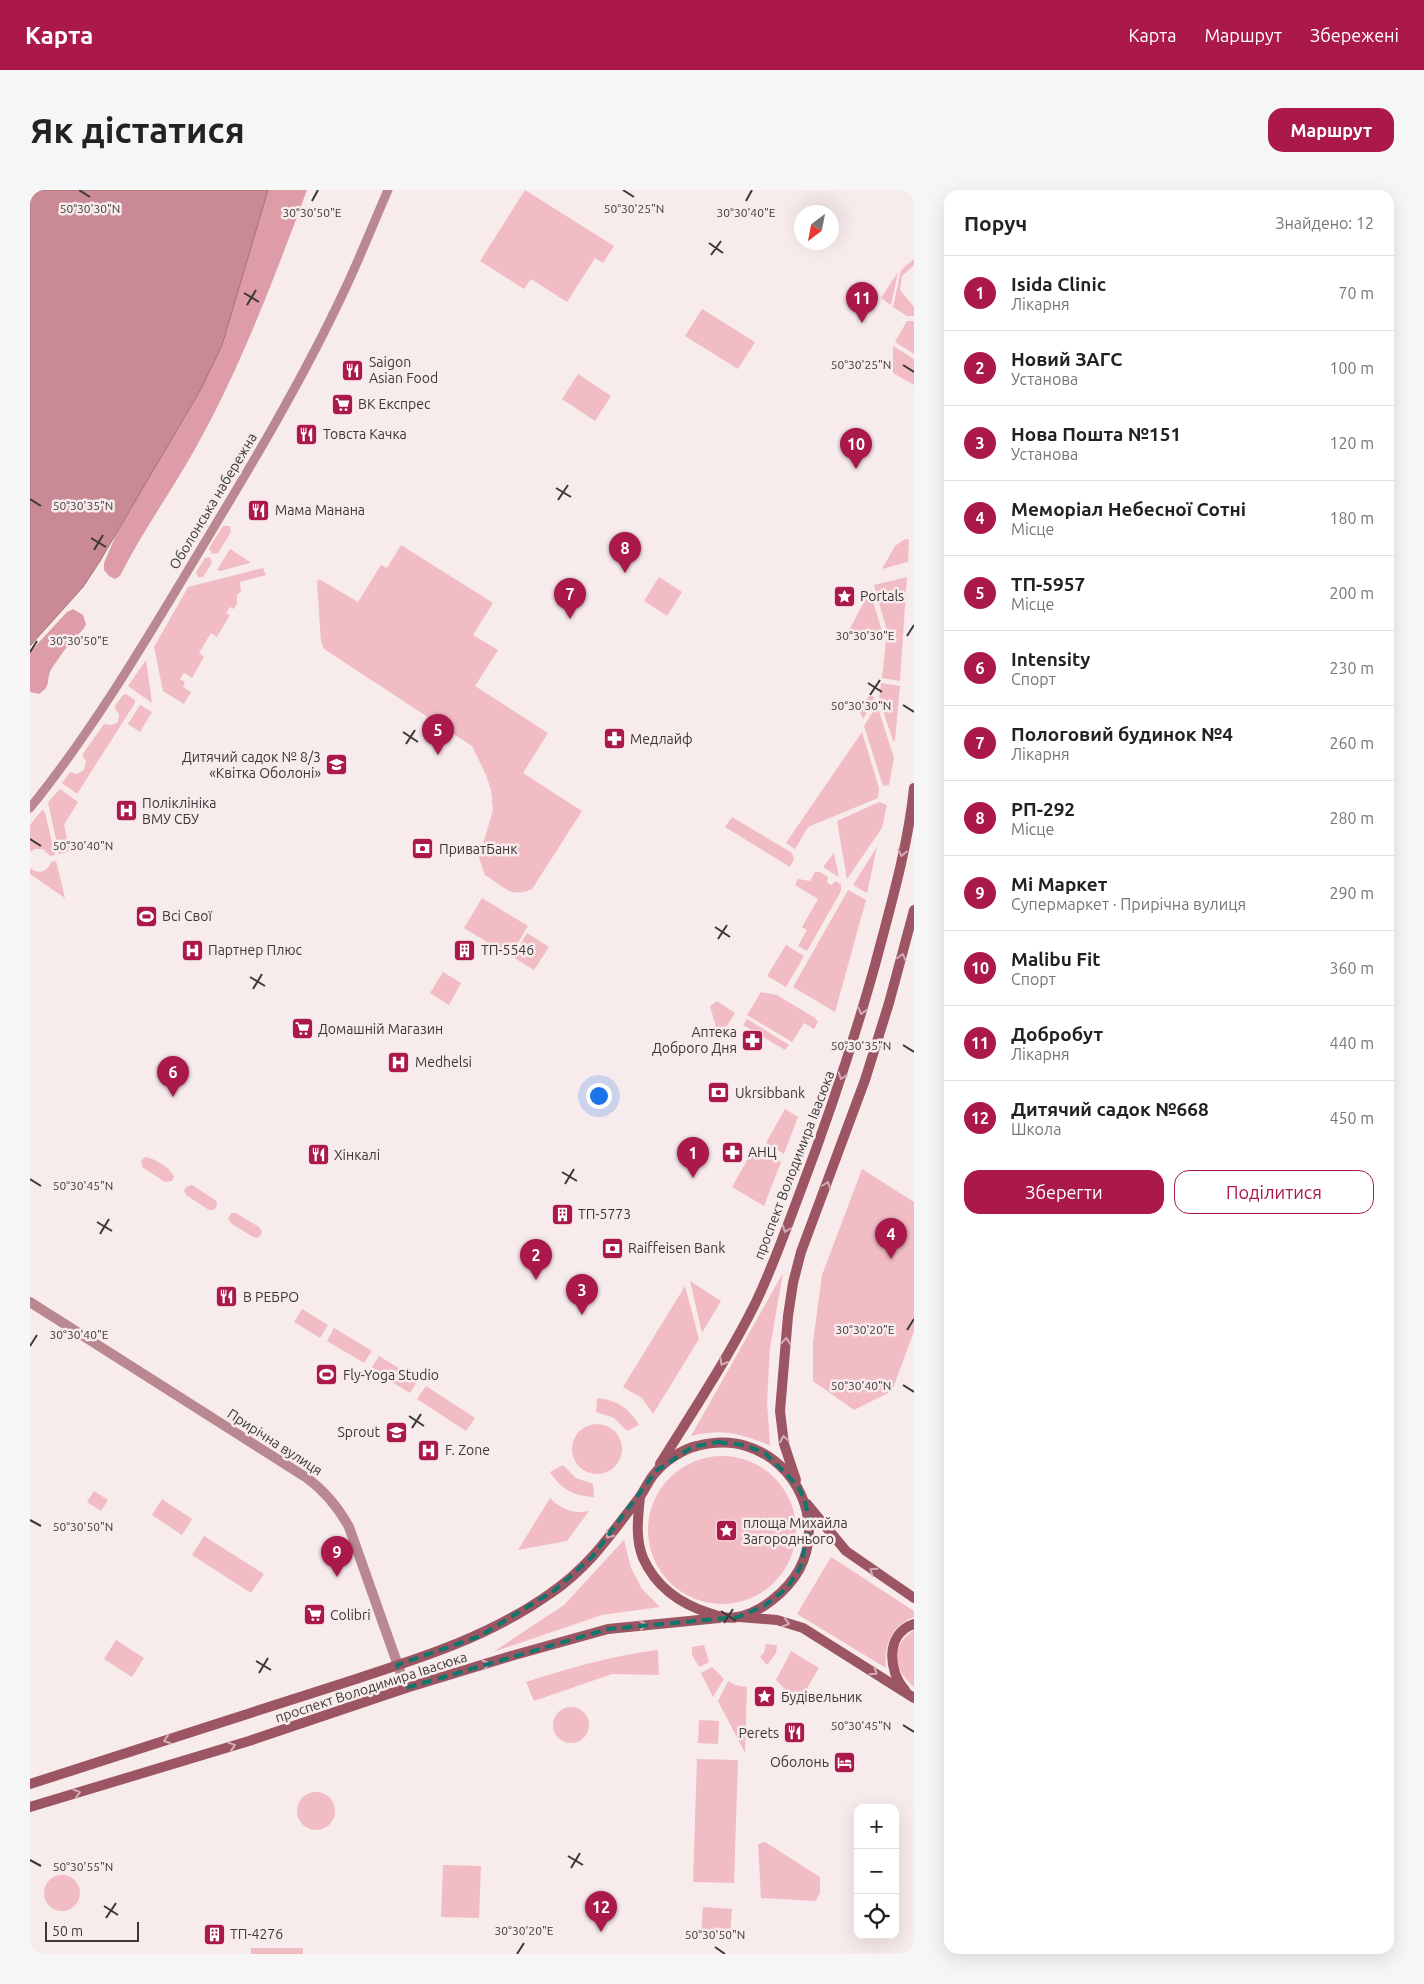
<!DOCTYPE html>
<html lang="uk">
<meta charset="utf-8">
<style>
body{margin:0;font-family:Ubuntu,sans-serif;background:#f6f6f6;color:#222}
.controls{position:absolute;right:15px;bottom:15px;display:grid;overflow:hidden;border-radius:10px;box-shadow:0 5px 20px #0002}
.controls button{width:45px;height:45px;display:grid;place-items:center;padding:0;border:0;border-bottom:1px solid #e0e0e0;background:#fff;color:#222;font:25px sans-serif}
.compass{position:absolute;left:764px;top:15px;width:45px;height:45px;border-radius:50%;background:#fff;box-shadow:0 5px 20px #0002;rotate:212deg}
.scale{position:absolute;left:15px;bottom:12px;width:94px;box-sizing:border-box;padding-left:5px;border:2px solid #3c3738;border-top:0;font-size:14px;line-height:18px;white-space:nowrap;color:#3c3738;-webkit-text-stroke:4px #f8ebec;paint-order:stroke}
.you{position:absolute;left:568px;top:905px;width:18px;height:18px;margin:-12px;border:4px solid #fff;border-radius:50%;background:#1a73e8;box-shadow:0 0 0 8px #1a73e833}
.badge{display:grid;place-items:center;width:32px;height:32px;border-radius:50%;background:#ab184b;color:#fff;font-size:16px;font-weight:700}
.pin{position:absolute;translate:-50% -41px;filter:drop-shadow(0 1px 2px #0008)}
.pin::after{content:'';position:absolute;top:26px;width:18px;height:15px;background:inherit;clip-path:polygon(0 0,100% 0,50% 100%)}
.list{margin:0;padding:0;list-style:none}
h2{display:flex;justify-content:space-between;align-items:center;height:65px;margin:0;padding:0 20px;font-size:21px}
h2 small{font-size:16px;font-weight:400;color:#767676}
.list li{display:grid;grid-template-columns:32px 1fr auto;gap:15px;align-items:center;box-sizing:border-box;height:75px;padding:0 20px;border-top:1px solid #e0e0e0}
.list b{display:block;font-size:19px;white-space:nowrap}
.list p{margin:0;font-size:16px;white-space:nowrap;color:#767676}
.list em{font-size:16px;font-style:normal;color:#767676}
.actions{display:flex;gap:10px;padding:15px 20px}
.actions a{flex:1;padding:11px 0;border:1px solid #ab184b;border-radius:15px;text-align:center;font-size:18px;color:#ab184b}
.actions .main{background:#ab184b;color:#fff}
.icon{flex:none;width:28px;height:28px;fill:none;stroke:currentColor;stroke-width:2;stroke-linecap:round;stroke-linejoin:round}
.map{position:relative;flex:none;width:884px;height:1764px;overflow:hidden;border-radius:15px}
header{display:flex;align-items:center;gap:30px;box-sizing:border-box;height:70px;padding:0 25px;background:#ab184b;color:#fff}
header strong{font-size:24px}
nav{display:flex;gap:28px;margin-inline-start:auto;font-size:18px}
.intro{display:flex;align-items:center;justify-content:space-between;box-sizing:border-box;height:120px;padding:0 30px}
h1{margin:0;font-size:35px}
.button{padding:12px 22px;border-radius:15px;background:#ab184b;color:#fff;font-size:18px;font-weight:700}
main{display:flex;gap:30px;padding:0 30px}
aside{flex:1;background:#fff;border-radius:15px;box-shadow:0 5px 20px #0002}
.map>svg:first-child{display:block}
.green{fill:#f1bcc4}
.forest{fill:#dd9ca7}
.water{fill:#ca8a95;stroke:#9f7179}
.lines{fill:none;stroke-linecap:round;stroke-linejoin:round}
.pedestrian{stroke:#ba8890;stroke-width:9}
.minor{stroke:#ba8890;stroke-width:10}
.secondary{stroke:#9c5563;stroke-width:10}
.oneway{stroke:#d3afb5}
.marked{fill:none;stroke:#0f766e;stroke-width:4;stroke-dasharray:10 6;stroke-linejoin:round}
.ticks{fill:none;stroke:#3c3738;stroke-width:2}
.labels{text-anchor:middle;stroke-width:5;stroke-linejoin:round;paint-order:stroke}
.poi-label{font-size:14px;fill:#3c3738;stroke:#f8ebec;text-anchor:start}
.street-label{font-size:14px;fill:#3c3738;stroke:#f8ebec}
.ticks-label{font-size:12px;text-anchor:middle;fill:#3c3738;stroke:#f8ebec;stroke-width:5;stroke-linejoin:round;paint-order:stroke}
</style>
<header>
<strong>Карта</strong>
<nav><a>Карта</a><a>Маршрут</a><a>Збережені</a></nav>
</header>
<div class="intro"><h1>Як дістатися</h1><a class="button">Маршрут</a></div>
<main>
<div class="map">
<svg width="884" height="1764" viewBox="0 0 884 1764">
<rect width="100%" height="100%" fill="#f8ebec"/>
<g class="green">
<path d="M495,0L584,56L573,73L565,68L537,112L501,89L494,99L450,71Z"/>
<path d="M884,69V75L872,86L870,100L884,117V126H877L863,117L871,80Z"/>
<path d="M868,82L861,115L851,108Z"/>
<path d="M672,119L725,152L708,179L655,146Z"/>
<path d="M877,131H884V164L865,152Z"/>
<path d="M863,156L884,169V195L863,183Z"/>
<path d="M548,184L581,206L565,231L532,209Z"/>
<path d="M193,336H200L201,342L188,363L182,364L179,358Z"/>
<path d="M875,349L879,350L878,372L852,379L865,356Z"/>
<path d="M371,355L463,413L443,445L468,460L445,496L518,543L493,583L552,621L502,699C481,709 473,696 455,685L449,668L463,620L461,600L456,585L442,556L294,459L291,451L287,392L289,389L328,412L351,375L357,378Z"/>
<path d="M200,359L220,372V373L190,381L187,380Z"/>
<path d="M180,367L182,373L173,387H168L166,382L175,368Z"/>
<path d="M233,378L236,385L210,392L211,402L207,405V413L204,419L200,417L196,423L200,425L187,447L181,443L169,463L174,467L162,488L154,483L150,489L155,492L153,497L161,502L154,514L133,501L124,457L158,397Z"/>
<path d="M629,387L652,402L637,426L614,411Z"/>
<path d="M877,387L870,491L852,488L857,441L844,395Z"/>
<path d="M840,401L852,441L851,448L834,451L818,442Z"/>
<path d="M116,470L122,513L98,496Z"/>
<path d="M851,493L870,496L865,550L863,551L849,508Z"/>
<path d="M96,504L105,510V513L47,604L32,593L40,582L47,584L54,580L56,571L52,565L74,534L82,535L88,532L89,524L84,517L93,505Z"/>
<path d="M839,506H843L844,510L833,529L829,519Z"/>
<path d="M110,515L122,522L110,542L98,534Z"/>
<path d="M847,515L864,568L859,595L853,596L834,536Z"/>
<path d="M832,542L849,598L848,608L778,637L765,659L756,653Z"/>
<path d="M30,599L48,612L34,635L40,661L29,664L18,612Z"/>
<path d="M849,612L857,615L852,638L817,689L807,631Z"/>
<path d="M12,620L15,622L25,665L20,666L13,659H5L0,662V635Z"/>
<path d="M702,627L762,663L764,669L760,677L695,637Z"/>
<path d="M847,657L837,703L823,695Z"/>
<path d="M804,663L809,687L793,677Z"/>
<path d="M26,671L35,708L0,684V678C8,685 18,682 21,672Z"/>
<path d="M785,682H790L798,687L797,692L801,695L806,691L811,695V701L777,761L768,756L777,740L772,737L788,709L765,695L768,689L780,691Z"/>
<path d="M818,700L836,710L805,822L763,797Z"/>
<path d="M452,708L498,736L480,766L434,738Z"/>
<path d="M497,743L519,757L504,780L483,767Z"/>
<path d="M756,755L774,766L756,797L737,786Z"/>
<path d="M413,782L431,793L419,815L400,803Z"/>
<path d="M731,802L747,805L785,828L788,832L784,839L774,833L762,852L717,825Z"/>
<path d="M687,811L705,823L689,848L680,816Z"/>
<path d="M717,829L759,855L755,860L713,835Z"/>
<path d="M755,919L768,927L754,964L736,953Z"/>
<path d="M725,956L751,972L734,1016L702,997Z"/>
<path d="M115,967C124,968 141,978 144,987L142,991L135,992L112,977L111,971Z"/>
<path d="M832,979L884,1012V1141L862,1201L824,1220L783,1191V1152L792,1085Z"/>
<path d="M162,995L185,1010L187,1013L186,1018L183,1020H179L156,1005L154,1001L156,997Z"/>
<path d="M201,1023H206L229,1037L232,1042L230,1046L227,1048L223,1047L202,1034L198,1029Z"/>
<path d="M753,1083L740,1158L737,1212L740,1255C709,1244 694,1238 661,1246Z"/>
<path d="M660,1091L691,1111L672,1143Z"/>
<path d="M655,1096L669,1149L623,1224L612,1208L593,1197Z"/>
<path d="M272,1119L298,1135L290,1148L264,1132Z"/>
<path d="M304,1138L342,1161L334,1173L297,1151Z"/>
<path d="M349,1166L388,1190L380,1203L341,1179Z"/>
<path d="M396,1196L445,1228L436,1241L387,1209Z"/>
<path d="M567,1208C587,1210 599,1218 609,1235L597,1241L584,1228L566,1222Z"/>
<circle cx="567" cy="1259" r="25"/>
<circle cx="692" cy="1340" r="74"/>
<path d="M533,1275L546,1288L563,1294L564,1307C543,1306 531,1299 520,1282Z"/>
<path d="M64,1301L78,1310L71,1321L57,1312Z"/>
<path d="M520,1308C532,1320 543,1324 559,1321L537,1351L488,1360Z"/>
<path d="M132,1309L162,1329L152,1345L122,1325Z"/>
<path d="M174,1346L234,1384L221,1403L162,1365Z"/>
<path d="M594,1350L601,1378L612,1399L630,1417L572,1425L463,1462L534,1415Z"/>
<path d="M801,1367L884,1421V1427C861,1436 854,1455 856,1478L767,1424Z"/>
<path d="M884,1440V1497C863,1479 859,1457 884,1440Z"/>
<path d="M86,1450L114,1468L102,1487L74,1469Z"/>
<path d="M736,1454L747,1455L746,1463L737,1475L730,1467L734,1463Z"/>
<path d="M674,1455L679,1472L669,1477L662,1465V1457Z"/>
<path d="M628,1460L629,1485L582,1484L504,1511L496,1492C540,1478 583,1465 628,1460Z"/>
<path d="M761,1461L789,1478L768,1513L746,1490Z"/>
<path d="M682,1477L694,1489L683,1507L671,1483Z"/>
<path d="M698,1491L705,1495L717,1497L715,1563L688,1511Z"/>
<circle cx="541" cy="1535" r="18"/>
<path d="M669,1530L689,1531L688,1554L668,1553Z"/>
<path d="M667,1569L708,1570L704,1693L663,1692Z"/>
<circle cx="286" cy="1621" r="19"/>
<path d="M735,1652L790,1687V1702L786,1711L731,1708L728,1654Z"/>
<path d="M413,1675L451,1676L449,1728L411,1727Z"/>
<circle cx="32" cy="1703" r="18"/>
<path d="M673,1717L702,1719L700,1746L671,1744Z"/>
<rect x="221" y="1758" width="52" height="6"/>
</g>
<g class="forest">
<path d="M238,0H277C245,86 210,179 165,259C141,302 112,342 90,386L85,389L79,386L74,380V373L87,342L171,199L192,155Z"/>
<path d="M43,419L53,425L56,434C53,441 49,443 44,449C36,457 29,468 22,478C15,489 23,495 9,504L0,502V462L37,422Z"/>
</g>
<path class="water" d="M0,0H238L192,155L171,199L70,371L53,397L0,456Z"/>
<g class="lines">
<path class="pedestrian" d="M0,618C59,545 109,462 157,382C213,289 270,196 316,97C331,65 344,32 358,0"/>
<path class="minor" d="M0,1112L277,1288C296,1302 308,1317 319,1337L376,1498"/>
<g class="secondary">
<path d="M630,1274C663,1221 697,1170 725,1114C742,1079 755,1042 769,1005C798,929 823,854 845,775C860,718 878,657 884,598"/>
<path d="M766,1290L754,1254L750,1221L758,1126L763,1093L771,1062L835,890L859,813L884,720"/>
<path d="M777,1314L816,1361L884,1408"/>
<path d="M709,1427L747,1430L773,1438L884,1508"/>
<path d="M875,1500C858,1481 855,1444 884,1434"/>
<path d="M0,1594C98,1562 197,1531 295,1499C374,1473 452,1452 521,1403C536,1393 551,1379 563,1366C579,1348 594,1327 609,1308C615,1300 619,1289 626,1282C635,1271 653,1259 667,1256C683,1252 700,1251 716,1256C767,1271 795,1332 769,1380C757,1401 731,1423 707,1427C698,1429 690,1427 682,1424C652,1415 626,1397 613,1368C605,1348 608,1327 610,1307"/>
<path d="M0,1617L219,1551L376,1498L481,1466L578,1439L689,1428"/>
</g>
</g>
<defs><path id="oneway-chevron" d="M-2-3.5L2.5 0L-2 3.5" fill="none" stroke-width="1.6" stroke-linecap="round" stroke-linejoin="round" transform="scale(1.25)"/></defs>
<g class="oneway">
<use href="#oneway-chevron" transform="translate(872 663) rotate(102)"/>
<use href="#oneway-chevron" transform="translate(872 767) rotate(-75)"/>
<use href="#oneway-chevron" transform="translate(832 821) rotate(105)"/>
<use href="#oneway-chevron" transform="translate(812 886) rotate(109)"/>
<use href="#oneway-chevron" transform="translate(797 995) rotate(-69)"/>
<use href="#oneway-chevron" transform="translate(756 1039) rotate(111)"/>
<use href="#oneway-chevron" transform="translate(756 1151) rotate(-85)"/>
<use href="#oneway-chevron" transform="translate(693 1172) rotate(120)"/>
<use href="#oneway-chevron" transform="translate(754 1249) rotate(-100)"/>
<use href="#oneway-chevron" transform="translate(579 1345) rotate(128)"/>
<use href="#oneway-chevron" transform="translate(843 1381) rotate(-145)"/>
<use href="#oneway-chevron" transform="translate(756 1433) rotate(17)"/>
<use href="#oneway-chevron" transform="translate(613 1435) rotate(-7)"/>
<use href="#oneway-chevron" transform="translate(456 1474) rotate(-17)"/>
<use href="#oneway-chevron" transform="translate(844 1482) rotate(33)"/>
<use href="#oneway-chevron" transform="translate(137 1550) rotate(162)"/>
<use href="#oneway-chevron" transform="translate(202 1556) rotate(-17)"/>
<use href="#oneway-chevron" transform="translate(47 1603) rotate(-17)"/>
</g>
<path class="marked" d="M688,1252L714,1255L735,1263L768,1296L775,1311L780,1335L770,1378L757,1398L734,1416L708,1427L578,1439L376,1498L367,1475L450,1446L525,1400L562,1367L626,1281L662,1257Z"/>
<path class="ticks" d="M49,0L60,7M593,0L604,7M282,11L288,0M716,11L722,0M679,53L693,63M681,65L691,51M214,103L229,112M217,115L226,100M873,175L884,182M526,298L541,307M0,309L11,316M528,310L538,295M61,348L76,357M64,360L73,345M877,446L884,435M0,462L7,451M838,493L852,502M840,505L850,490M873,515L884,522M373,542L388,552M376,554L385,540M0,649L11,656M685,737L700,747M688,749L697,735M220,787L235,796M223,799L232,784M873,855L884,862M532,982L547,991M0,989L11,996M535,994L544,979M67,1032L82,1041M70,1044L79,1029M877,1140L884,1129M0,1156L7,1145M873,1195L884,1202M379,1226L394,1236M382,1238L391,1224M0,1330L11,1336M691,1421L706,1431M694,1433L703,1419M226,1471L241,1480M229,1483L238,1468M873,1535L884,1542M538,1666L553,1675M0,1670L11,1676M541,1678L550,1663M74,1716L88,1725M76,1728L86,1713M685,1757L695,1764M487,1764L494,1753"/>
<defs>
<symbol id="restaurant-square" viewBox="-11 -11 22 22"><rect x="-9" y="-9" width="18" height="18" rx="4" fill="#ab184b" stroke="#f8ebec"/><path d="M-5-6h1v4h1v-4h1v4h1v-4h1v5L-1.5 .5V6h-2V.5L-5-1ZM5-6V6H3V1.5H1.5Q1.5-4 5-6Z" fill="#fff"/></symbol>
<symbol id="supermarket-square" viewBox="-11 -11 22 22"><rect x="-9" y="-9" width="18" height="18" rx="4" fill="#ab184b" stroke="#f8ebec"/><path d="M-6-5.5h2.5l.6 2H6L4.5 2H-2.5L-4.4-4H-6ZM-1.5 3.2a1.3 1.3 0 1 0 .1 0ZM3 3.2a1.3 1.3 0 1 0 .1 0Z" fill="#fff"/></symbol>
<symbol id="sight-square" viewBox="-11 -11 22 22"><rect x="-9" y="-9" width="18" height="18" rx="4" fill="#ab184b" stroke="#f8ebec"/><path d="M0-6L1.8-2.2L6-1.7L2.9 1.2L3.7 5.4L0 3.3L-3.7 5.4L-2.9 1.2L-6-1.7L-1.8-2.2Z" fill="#fff"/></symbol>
<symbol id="pharmacy-square" viewBox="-11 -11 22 22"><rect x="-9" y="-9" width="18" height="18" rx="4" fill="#ab184b" stroke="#f8ebec"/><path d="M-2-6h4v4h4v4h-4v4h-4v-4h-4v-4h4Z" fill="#fff"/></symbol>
<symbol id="school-square" viewBox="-11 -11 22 22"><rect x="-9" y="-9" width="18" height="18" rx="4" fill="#ab184b" stroke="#f8ebec"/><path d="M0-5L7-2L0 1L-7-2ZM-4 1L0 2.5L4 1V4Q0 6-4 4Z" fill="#fff"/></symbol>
<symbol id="hospital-square" viewBox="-11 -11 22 22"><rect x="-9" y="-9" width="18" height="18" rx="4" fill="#ab184b" stroke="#f8ebec"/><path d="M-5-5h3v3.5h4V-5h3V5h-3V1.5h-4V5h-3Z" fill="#fff"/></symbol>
<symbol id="bank-square" viewBox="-11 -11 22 22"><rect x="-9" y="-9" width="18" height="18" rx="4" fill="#ab184b" stroke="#f8ebec"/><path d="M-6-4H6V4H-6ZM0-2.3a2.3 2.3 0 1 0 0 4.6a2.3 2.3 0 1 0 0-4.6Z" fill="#fff"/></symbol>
<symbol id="stadium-square" viewBox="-11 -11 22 22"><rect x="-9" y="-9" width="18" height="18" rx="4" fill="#ab184b" stroke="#f8ebec"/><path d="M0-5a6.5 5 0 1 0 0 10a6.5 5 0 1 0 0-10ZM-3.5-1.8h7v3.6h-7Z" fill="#fff"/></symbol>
<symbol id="building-square" viewBox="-11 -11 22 22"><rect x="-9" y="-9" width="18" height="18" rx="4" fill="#ab184b" stroke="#f8ebec"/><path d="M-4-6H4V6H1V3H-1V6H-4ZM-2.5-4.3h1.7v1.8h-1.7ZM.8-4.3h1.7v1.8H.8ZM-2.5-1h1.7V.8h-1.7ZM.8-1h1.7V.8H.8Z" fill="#fff"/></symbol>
<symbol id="hotel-square" viewBox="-11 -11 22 22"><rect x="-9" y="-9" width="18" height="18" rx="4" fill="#ab184b" stroke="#f8ebec"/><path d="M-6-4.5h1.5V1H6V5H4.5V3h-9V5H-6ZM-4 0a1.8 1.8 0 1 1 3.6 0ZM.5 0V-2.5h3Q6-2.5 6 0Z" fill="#fff"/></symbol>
</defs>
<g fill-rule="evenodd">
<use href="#restaurant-square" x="310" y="168" width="25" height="25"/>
<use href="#supermarket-square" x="300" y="202" width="25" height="25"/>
<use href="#restaurant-square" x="264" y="232" width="25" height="25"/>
<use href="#restaurant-square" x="216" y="308" width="25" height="25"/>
<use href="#sight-square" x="802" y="394" width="25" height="25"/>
<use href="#pharmacy-square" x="572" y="536" width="25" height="25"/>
<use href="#school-square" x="294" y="562" width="25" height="25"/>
<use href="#hospital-square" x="84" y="608" width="25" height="25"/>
<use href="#bank-square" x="380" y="646" width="25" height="25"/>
<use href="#stadium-square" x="104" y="714" width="25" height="25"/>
<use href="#hospital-square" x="150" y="748" width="25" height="25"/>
<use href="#building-square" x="422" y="748" width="25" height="25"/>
<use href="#supermarket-square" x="260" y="826" width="25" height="25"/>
<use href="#pharmacy-square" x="710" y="838" width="25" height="25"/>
<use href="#hospital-square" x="356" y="860" width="25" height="25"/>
<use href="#bank-square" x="676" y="890" width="25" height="25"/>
<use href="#pharmacy-square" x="690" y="950" width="25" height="25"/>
<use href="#restaurant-square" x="276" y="952" width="25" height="25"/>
<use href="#building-square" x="520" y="1012" width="25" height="25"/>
<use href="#bank-square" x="570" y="1046" width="25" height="25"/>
<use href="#restaurant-square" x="184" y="1094" width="25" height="25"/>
<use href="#stadium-square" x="284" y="1172" width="25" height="25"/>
<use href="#school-square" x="354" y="1230" width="25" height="25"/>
<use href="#hospital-square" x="386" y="1248" width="25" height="25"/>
<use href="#sight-square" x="684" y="1328" width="25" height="25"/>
<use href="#supermarket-square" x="272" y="1412" width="25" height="25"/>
<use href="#sight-square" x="722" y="1494" width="25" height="25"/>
<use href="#restaurant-square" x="752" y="1530" width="25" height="25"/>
<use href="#hotel-square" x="802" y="1560" width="25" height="25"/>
<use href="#building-square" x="172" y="1732" width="25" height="25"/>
</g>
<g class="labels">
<g class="poi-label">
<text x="339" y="177">Saigon<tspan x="339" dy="16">Asian Food</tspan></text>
<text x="328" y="219">ВК Експрес</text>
<text x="293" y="249">Товста Качка</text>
<text x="245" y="325">Мама Манана</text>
<text x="830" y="411">Portals</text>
<text x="600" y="554">Медлайф</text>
<text x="291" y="572" text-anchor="end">Дитячий садок № 8/3<tspan x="291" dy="16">«Квітка Оболоні»</tspan></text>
<text x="112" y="618">Поліклініка<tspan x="112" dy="16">ВМУ СБУ</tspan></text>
<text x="409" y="664">ПриватБанк</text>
<text x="132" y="731">Всі Свої</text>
<text x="178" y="765">Партнер Плюс</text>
<text x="451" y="765">ТП-5546</text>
<text x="288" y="844">Домашній Магазин</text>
<text x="707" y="847" text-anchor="end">Аптека<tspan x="707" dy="16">Доброго Дня</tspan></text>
<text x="385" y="877">Medhelsi</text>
<text x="705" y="908">Ukrsibbank</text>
<text x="718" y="967">АНЦ</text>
<text x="304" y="970">Хінкалі</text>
<text x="548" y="1029">ТП-5773</text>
<text x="598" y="1063">Raiffeisen Bank</text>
<text x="213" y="1112">В РЕБРО</text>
<text x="313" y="1190">Fly-Yoga Studio</text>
<text x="350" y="1247" text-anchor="end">Sprout</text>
<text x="415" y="1265">F. Zone</text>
<text x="713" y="1338">площа Михайла<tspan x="713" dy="16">Загороднього</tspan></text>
<text x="300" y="1430">Colibri</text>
<text x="751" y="1512">Будівельник</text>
<text x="749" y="1548" text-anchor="end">Perets</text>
<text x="799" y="1577" text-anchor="end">Оболонь</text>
<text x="200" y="1749">ТП-4276</text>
</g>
<g class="street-label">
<text transform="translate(183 311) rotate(-59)" y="5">Оболонська набережна</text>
<text transform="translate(764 975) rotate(-69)" y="5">проспект Володимира Івасюка</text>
<text transform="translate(245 1252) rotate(33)" y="5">Прирічна вулиця</text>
<text transform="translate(341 1497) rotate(-18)" y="5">проспект Володимира Івасюка</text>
</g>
</g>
<g class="ticks-label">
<text x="60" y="23">50°30'30"N</text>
<text x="604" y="23">50°30'25"N</text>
<text x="282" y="27">30°30'50"E</text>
<text x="716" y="27">30°30'40"E</text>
<text x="831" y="179">50°30'25"N</text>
<text x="53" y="320">50°30'35"N</text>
<text x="835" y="450">30°30'30"E</text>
<text x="49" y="455">30°30'50"E</text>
<text x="831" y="520">50°30'30"N</text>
<text x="53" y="660">50°30'40"N</text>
<text x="831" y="860">50°30'35"N</text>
<text x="53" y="1000">50°30'45"N</text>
<text x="835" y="1144">30°30'20"E</text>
<text x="49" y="1149">30°30'40"E</text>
<text x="831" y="1200">50°30'40"N</text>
<text x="53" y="1341">50°30'50"N</text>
<text x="831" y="1540">50°30'45"N</text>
<text x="53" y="1681">50°30'55"N</text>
<text x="494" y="1745">30°30'20"E</text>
<text x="685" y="1749">50°30'50"N</text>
</g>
</svg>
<div class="controls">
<button>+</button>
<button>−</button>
<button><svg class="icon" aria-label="locate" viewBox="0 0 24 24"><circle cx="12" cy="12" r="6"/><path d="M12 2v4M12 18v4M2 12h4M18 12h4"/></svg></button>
</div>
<svg class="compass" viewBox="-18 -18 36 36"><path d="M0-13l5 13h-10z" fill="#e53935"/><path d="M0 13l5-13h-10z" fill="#767676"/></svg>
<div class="scale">50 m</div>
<div class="you"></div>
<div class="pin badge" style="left:663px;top:988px">1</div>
<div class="pin badge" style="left:506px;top:1090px">2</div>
<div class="pin badge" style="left:552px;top:1125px">3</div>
<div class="pin badge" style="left:861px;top:1069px">4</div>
<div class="pin badge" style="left:408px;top:565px">5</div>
<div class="pin badge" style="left:143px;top:907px">6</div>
<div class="pin badge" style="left:540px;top:429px">7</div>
<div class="pin badge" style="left:595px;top:383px">8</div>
<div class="pin badge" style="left:307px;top:1387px">9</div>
<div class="pin badge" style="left:826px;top:279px">10</div>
<div class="pin badge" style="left:832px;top:133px">11</div>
<div class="pin badge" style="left:571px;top:1742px">12</div>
</div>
<aside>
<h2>Поруч<small>Знайдено: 12</small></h2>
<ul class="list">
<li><span class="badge">1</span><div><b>Isida Clinic</b><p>Лікарня</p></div><em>70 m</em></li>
<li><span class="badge">2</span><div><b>Новий ЗАГС</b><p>Установа</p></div><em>100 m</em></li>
<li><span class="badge">3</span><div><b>Нова Пошта №151</b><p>Установа</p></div><em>120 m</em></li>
<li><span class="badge">4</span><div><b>Меморіал Небесної Сотні</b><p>Місце</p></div><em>180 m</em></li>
<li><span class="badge">5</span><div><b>ТП-5957</b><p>Місце</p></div><em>200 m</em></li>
<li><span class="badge">6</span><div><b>Intensity</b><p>Спорт</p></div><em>230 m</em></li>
<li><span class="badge">7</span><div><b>Пологовий будинок №4</b><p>Лікарня</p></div><em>260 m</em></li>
<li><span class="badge">8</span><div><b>РП-292</b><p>Місце</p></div><em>280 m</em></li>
<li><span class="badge">9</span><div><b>Мі Маркет</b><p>Супермаркет · Прирічна вулиця</p></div><em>290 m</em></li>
<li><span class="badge">10</span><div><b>Malibu Fit</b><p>Спорт</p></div><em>360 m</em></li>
<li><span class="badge">11</span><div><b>Добробут</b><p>Лікарня</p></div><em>440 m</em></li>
<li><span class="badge">12</span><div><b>Дитячий садок №668</b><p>Школа</p></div><em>450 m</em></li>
</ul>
<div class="actions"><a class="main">Зберегти</a><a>Поділитися</a></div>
</aside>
</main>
